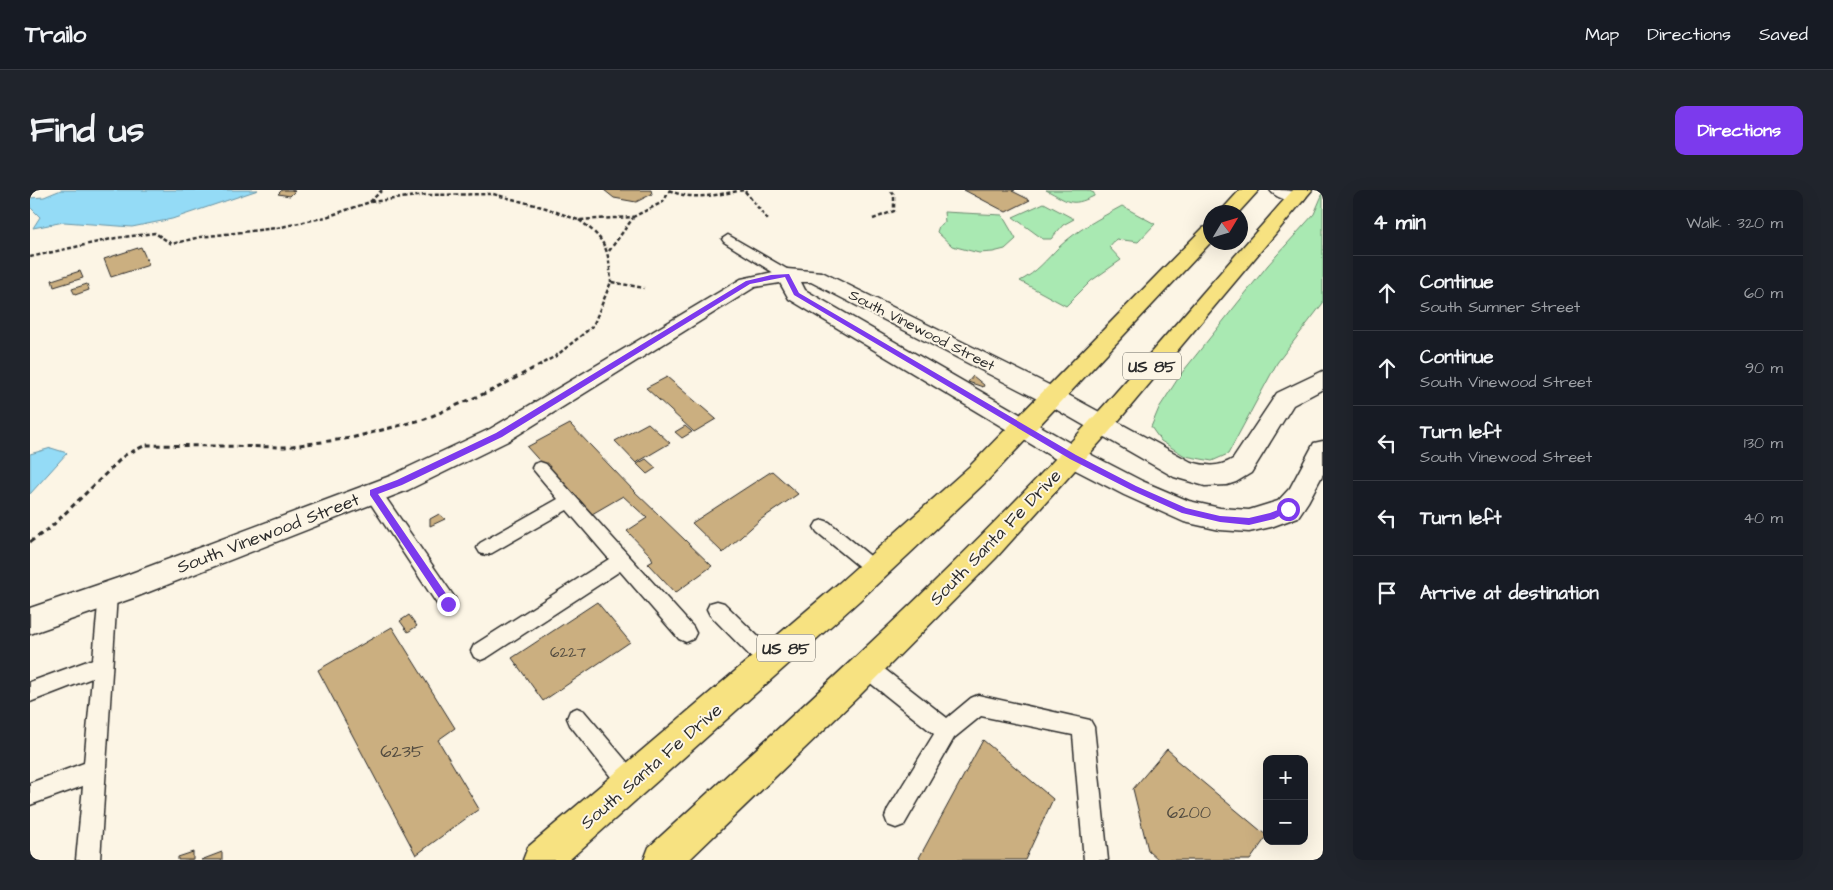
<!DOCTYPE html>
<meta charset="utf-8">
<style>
body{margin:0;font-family:"Architects Daughter",sans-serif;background:#20242c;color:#f1f3f6}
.controls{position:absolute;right:15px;bottom:15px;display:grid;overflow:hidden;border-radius:10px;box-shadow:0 5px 20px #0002}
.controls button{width:45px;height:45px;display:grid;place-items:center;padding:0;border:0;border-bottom:1px solid #363941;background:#171b24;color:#f1f3f6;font:25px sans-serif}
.compass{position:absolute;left:1173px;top:15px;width:45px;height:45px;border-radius:50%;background:#171b24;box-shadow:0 5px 20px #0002;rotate:52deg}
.stop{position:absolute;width:15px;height:15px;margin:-11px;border:4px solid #7c3aed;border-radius:50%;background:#fff}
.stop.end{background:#7c3aed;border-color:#fff;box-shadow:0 1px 5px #0008}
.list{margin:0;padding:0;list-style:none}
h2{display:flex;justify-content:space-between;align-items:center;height:65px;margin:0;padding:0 20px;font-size:21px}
h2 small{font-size:16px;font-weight:400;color:#9ea1a6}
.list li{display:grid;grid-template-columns:32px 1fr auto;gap:15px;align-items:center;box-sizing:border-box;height:75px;padding:0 20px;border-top:1px solid #363941}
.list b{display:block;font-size:19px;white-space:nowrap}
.list p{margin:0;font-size:16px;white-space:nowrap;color:#9ea1a6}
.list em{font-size:16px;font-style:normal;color:#9ea1a6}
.icon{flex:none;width:28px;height:28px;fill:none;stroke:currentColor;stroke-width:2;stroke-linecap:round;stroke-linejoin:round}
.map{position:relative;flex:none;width:1293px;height:670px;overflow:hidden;border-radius:10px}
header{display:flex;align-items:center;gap:30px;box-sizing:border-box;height:70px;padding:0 25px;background:#171b24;border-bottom:1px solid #363941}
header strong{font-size:24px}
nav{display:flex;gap:28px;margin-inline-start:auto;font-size:18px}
.intro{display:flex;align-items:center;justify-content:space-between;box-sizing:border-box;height:120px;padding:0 30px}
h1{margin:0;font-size:35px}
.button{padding:12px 22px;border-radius:10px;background:#7c3aed;color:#fff;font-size:18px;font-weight:700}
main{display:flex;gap:30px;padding:0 30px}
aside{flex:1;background:#171b24;border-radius:10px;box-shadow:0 5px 20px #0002}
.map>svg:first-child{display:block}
.green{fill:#a9e9b2;stroke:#6a8a6e}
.water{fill:#94dbf6;stroke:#6a95a5}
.building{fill:#cbaf80;stroke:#2b2b2b}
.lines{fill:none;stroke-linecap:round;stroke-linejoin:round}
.service-casing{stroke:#2b2b2b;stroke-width:3}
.minor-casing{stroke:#2b2b2b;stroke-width:3}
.trunk-casing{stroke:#2b2b2b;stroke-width:3}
.path-far1{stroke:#2b2b2b;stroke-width:2.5;stroke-dasharray:4 2.5;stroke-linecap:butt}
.path{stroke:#2b2b2b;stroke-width:3;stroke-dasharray:5 4;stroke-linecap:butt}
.service{fill:#fcf5e5;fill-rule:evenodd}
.minor{fill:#fcf5e5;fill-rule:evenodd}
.trunk{fill:#f7e281;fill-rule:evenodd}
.route{fill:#7c3aed}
.labels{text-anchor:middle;stroke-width:4;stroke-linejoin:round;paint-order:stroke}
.far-street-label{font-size:15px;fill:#2b2b2b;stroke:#fcf5e5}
.number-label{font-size:15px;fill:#534c40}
.shield{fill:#fcf5e5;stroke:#6a6863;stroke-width:1}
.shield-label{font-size:16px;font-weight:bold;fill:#2b2b2b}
.street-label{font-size:18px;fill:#2b2b2b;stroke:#fcf5e5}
.near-number-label{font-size:18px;fill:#534c40}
</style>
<header>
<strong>Trailo</strong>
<nav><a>Map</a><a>Directions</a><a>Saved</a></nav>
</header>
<div class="intro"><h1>Find us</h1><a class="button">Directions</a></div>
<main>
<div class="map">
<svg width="1293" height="670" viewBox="0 0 1293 670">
<rect width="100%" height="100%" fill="#fcf5e5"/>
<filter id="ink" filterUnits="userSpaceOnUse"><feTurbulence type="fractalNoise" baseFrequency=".02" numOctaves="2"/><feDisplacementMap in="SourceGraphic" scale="10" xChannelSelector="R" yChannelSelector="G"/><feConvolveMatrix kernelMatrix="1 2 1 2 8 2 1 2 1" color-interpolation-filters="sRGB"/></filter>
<g filter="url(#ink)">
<g class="green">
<path d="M1016,0H1057L1064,3V6C1040,18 1038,11 1016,0Z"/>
<path d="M1293,3V113L1247,173L1198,264L1182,271L1155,266L1131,251L1121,237L1129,218L1151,184L1238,75L1284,24Z"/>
<path d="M1014,13L1044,29L1033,35L1021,49H1013L983,27Z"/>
<path d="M1092,16L1125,34L1108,52L1086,49L1079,57L1091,70L1061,91L1036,116L990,91C1007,82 1016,70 1029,57C1047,40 1070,28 1092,16Z"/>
<path d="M914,22L972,25L986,49L975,59L963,62L949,63L922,56L907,42L909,36L915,32Z"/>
</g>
<g class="water">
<path d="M31,0H228L142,29L102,37L34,32L3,38L10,27L0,17V8L14,7Z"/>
<path d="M21,258L37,263L0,304V264Z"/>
</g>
<g class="building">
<path d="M252,0H261L265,1L260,6L248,4Z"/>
<path d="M574,0H621L622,4L606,12L584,8Z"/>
<path d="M934,0H985L982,1L1000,10L976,22Z"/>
<path d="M111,57L119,75L81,87L74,69Z"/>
<path d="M50,81L53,88L24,97L22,90Z"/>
<path d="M57,94L59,100L45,105L42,99Z"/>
<path d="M943,186L954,195L953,197L938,192Z"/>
<path d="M637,187L686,229L664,242L616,198Z"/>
<path d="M618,233L640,253L606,273L585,251Z"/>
<path d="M540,234L603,300L682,376L645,403L618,374L623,371L621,366L597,341L617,328L593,306L562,324L527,285L524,287L497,257Z"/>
<path d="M655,236L662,242L652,248L645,242Z"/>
<path d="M616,269L626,278L617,284L607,274Z"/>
<path d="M742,281L768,304L730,330L693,363L662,333Z"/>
<path d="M409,324L415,329L400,336V329Z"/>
<path d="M567,412L600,452L513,511L482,468Z"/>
<path d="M379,425L387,436L378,442L370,431Z"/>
<path d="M362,437L425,538L408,550L449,619L386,665L288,480Z"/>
<path d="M953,550L1023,609L995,670H891L889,668Z"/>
<path d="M1137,559L1146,567L1145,569L1237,646L1220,670H1129L1118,660L1103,599Z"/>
<path d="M163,662V670H148V667Z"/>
<path d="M192,662V670H171Z"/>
</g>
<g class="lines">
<defs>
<g id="service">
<path d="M698,45L762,82L764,85L757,89L752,88L694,52L692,49Z"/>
<path d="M510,272L516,274L663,437L666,443L663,449L656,452L649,449L590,381L458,467L451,470L444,467L441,461L444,455L579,369L537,320L462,363L456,365L450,363L447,358L450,353L528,309L502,278L504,274Z"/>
<path d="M343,296L349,298L425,408L427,414L425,420L418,422L411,420L337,308L335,303L337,298Z"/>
<path d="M793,330L799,332L850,374L853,379L850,384L844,387L838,384L787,342L784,337L787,332Z"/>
<path d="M78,396L85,398L87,404L70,670H46L53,596L0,615V593L54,573L62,488L0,512V492L63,469L69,404L71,398Z"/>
<path d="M687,411L694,413L747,465L750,472L747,479L740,481L733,479L680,425L677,419L680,413Z"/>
<path d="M836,468L843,470L917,528L941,508L948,505L1060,530L1064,537L1078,670H1054L1043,545L951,526L924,548L874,635L866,638L858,635L855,627L858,619L904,544L829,484L826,477L829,470Z"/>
<path d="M547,518L554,521L608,585L611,593L608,601L600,604L592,601L540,535L537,528L540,521Z"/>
</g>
<g id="minor">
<path d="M1240,0C1251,0 1269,0 1276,7L1273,11C1264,13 1246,9 1240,0Z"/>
<path d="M757,79L792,82L1031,201L1161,272C1176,276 1188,278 1203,269L1247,203L1293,181V199L1263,215L1221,283L1206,292L1197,295L1175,296L1144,287L1015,213L781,92H771L775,100L1052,260L1112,291L1159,311L1190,318L1219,320L1248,311L1260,298L1284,253L1293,251V284L1278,312L1268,327L1241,337L1219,342L1190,340L1154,332L1094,305L1034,274L759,109L750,93L725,97L478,251L378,300L106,407L0,444V418L91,387L360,286L460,239L711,89Z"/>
</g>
<g id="trunk">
<path d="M1210,0H1229L1209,22H1190Z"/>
<path d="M1263,0H1282L1079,242L966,368L830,505L659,670H614L619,657C744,542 871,429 989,307C1084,209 1172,102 1263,0Z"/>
<path d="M1180,36L1181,52L958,290L829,411L539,670H493L498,657L809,393L940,276L1173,38Z"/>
</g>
</defs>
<use href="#service" class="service-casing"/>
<use href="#minor" class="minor-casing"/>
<use href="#trunk" class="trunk-casing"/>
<g class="path-far1">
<path d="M639,0C663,12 689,4 714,0L738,30"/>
<path d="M340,12L352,0"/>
<path d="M843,29L864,21V5L860,0"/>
<path d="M549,30C576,49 579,60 581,92"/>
<path d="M579,61L603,28"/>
<path d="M0,67L86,48L125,43L142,54L170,47L247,38L296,27L340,12L395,5L463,4L516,18L548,30L603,27L633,12L640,0"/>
<path d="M513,173L526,166L563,136L581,92L614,98"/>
</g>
<path class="path" d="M0,352L20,338L95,265L116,255L255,257L321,248L395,229L467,198L515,172"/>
<use href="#service" class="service"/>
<use href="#minor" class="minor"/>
<use href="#trunk" class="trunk"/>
</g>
</g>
<path class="route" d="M759,84L769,103L1046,265L1106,296L1156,318L1190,326L1219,328L1240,323L1258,316L1262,319L1244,329L1219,335L1190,332L1152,323L1101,300L1040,269L764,105L755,87L720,94L472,247L372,295L348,304L421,411V417H415L340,305V300L367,290L466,243L716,91L741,85Z"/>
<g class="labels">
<g class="far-street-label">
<text transform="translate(892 140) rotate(27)" y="5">South Vinewood Street</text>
</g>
<g class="number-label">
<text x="538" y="467">6227</text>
</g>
<g class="shield">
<rect x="1093" y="162.5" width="58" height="27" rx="4"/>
<rect x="727" y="444.5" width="58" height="27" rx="4"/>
</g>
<g class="shield-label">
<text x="1122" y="182">US 85</text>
<text x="756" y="464">US 85</text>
</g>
<g class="street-label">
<text transform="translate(238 343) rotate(-21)" y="6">South Vinewood Street</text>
<text transform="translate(965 347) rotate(-46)" y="6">South Santa Fe Drive</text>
<text transform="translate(621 576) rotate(-41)" y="6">South Santa Fe Drive</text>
</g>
<g class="near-number-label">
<text x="372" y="567">6235</text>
<text x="1159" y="628">6200</text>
</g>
</g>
</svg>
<div class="controls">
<button>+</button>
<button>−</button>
</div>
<svg class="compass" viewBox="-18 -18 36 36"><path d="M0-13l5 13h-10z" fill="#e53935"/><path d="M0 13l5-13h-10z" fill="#9ea1a6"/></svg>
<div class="stop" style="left:1258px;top:319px"></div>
<div class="stop end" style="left:418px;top:414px"></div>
</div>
<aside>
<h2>4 min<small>Walk · 320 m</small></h2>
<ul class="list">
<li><svg class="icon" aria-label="ahead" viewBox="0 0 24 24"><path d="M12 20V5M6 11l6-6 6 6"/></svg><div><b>Continue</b><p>South Sumner Street</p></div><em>60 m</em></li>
<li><svg class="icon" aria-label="ahead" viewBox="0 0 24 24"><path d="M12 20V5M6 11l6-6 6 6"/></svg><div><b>Continue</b><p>South Vinewood Street</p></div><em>90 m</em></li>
<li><svg class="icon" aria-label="left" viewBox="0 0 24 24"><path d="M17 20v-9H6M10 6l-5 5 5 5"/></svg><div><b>Turn left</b><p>South Vinewood Street</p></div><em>130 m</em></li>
<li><svg class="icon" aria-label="left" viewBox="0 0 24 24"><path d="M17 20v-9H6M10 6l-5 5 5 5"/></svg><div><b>Turn left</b></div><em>40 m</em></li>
<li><svg class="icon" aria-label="arrive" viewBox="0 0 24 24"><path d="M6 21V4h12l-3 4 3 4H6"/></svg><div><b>Arrive at destination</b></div></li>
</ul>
</aside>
</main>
